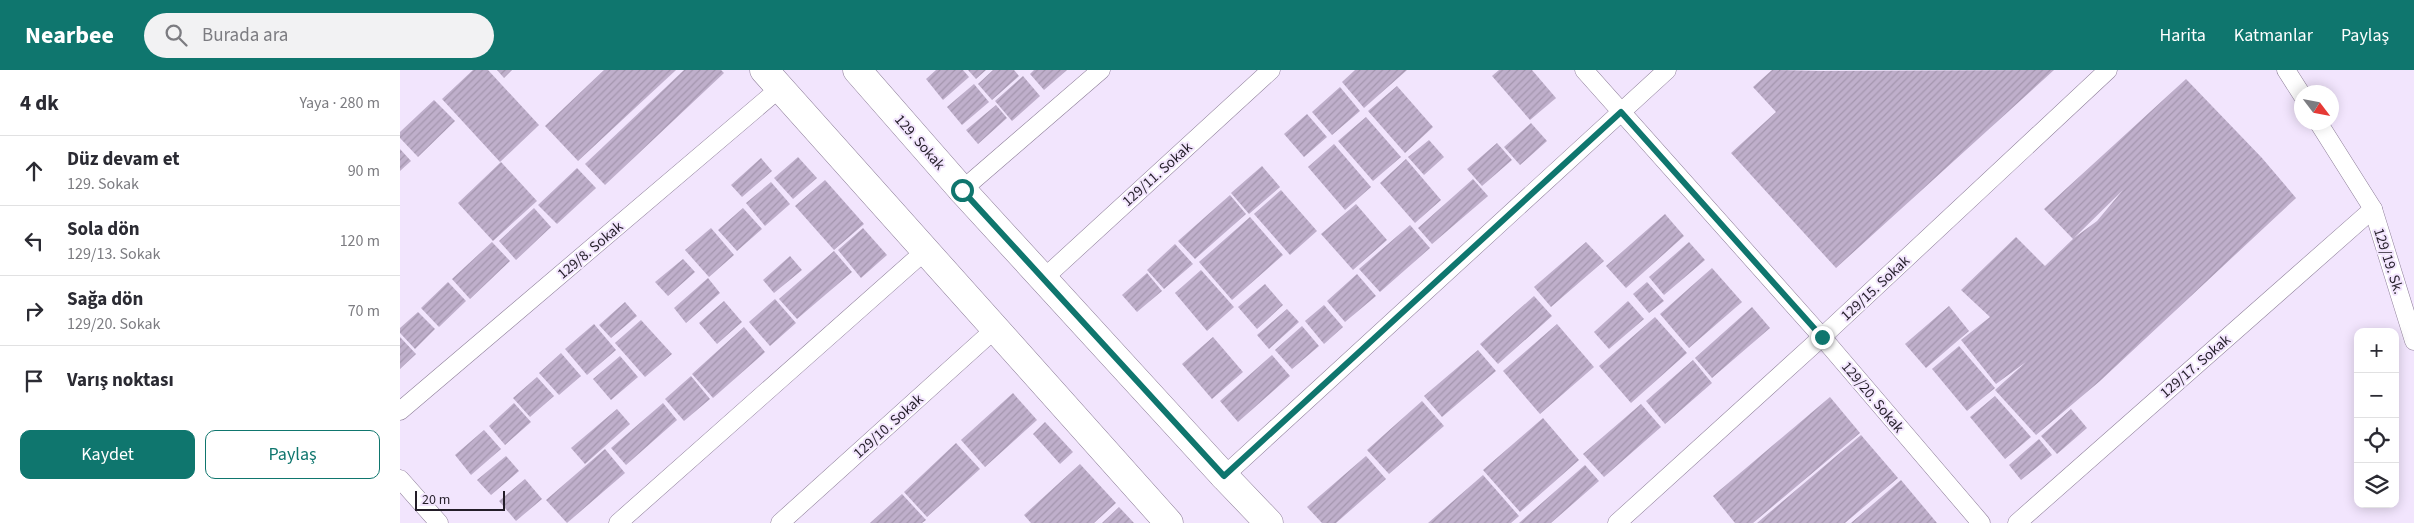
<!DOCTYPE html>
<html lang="tr">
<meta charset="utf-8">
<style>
body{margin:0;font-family:"Source Sans 3",sans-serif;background:#f2f2f3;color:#2b2b33}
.controls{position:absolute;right:15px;bottom:15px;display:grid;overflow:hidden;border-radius:10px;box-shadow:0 2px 12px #0003}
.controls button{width:45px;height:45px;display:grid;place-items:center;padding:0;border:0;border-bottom:1px solid #e1e1e2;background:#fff;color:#2b2b33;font:25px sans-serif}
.compass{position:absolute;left:1894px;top:15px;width:45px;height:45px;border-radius:50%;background:#fff;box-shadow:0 2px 12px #0003;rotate:122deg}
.scale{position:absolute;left:15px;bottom:12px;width:90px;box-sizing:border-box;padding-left:5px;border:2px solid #231d28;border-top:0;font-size:14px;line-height:18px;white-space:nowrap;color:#231d28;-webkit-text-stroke:4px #f2e5fd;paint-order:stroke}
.stop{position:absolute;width:15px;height:15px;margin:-11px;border:4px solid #0f766e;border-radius:50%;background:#fff}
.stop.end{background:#0f766e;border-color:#fff;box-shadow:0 1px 5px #0008}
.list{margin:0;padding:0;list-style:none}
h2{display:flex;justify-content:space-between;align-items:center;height:65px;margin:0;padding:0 20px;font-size:21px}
h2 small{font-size:16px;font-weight:400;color:#7c7c81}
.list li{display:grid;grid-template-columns:32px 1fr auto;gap:15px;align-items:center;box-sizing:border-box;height:70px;padding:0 20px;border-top:1px solid #e1e1e2}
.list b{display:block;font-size:19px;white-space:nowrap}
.list p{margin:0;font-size:16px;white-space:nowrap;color:#7c7c81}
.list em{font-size:16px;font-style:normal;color:#7c7c81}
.actions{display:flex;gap:10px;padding:15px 20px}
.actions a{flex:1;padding:11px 0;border:1px solid #0f766e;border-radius:10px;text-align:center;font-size:18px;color:#0f766e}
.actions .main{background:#0f766e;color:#fff}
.icon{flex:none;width:28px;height:28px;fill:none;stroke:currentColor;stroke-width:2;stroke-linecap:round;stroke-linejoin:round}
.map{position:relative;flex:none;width:2014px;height:453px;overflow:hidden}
header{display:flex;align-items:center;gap:30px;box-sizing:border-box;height:70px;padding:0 25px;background:#0f766e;color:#fff}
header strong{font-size:24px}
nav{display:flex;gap:28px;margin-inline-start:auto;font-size:18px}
.search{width:350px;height:45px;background:#f2f2f3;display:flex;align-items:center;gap:12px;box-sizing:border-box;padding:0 18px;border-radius:28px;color:#7c7c81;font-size:19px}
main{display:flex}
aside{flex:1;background:#fff}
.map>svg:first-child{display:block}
.building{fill:url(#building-hatch)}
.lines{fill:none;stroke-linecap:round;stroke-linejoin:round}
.service-casing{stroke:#8c7d97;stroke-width:19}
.minor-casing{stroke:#8c7d97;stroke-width:29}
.tertiary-casing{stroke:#8c7d97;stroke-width:29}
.service{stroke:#fff;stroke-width:18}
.minor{stroke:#fff;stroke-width:28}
.tertiary{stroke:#fff;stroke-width:28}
.route{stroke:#0f766e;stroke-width:6}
.labels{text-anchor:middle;stroke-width:4;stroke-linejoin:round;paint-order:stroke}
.street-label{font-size:15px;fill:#231d28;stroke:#f2e5fd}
</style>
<header>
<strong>Nearbee</strong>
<div class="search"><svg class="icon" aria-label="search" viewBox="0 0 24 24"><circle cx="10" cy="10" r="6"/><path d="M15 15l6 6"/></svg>Burada ara</div>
<nav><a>Harita</a><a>Katmanlar</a><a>Paylaş</a></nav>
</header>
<main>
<aside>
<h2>4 dk<small>Yaya · 280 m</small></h2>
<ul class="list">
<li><svg class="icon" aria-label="ahead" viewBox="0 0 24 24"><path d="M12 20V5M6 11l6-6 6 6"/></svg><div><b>Düz devam et</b><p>129. Sokak</p></div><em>90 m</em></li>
<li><svg class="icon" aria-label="left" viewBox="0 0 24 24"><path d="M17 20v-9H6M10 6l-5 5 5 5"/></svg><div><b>Sola dön</b><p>129/13. Sokak</p></div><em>120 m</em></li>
<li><svg class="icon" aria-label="right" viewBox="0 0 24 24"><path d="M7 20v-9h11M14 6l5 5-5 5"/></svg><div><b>Sağa dön</b><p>129/20. Sokak</p></div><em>70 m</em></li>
<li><svg class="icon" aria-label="arrive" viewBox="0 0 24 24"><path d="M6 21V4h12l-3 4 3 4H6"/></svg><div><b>Varış noktası</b></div></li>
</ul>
<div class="actions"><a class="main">Kaydet</a><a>Paylaş</a></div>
</aside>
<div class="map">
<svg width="2014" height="453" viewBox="0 0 2014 453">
<defs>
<pattern id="building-hatch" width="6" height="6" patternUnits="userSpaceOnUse" patternTransform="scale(1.25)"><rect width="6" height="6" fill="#bfafcb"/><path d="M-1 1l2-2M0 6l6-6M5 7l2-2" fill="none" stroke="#a496ae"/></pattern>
</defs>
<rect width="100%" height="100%" fill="#f2e5fd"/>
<g class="building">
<path d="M73,0H88L139,55L100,92L42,29Z"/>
<path d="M97,0H112L104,8Z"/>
<path d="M204,0H276L178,91L145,56Z"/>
<path d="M284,0H321L324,3L205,115L185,94Z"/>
<path d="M536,0H563L569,7L543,30L526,9Z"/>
<path d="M568,0H586L576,9Z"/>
<path d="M593,0H614L619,6L592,30L578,14Z"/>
<path d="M634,0H667L644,20L630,4Z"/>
<path d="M955,0H1007L964,38L942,12Z"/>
<path d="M1099,0H1132L1156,28L1130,50L1092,6Z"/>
<path d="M1372,0L1421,1L1654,0L1436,198L1331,83L1376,42L1353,17Z"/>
<path d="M623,6L640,26L612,51L595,31Z"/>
<path d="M1786,9L1862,88L1896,128L1700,311L1636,365L1595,320L1626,292L1596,314L1561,270L1590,247L1561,220L1616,167L1645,196L1674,168L1697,151L1723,120L1673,169L1644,139Z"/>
<path d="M574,14L589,32L562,55L547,37Z"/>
<path d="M997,16L1033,57L1005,83L968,41Z"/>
<path d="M940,17L960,41L932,65L912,42Z"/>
<path d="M34,30L55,51L18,87L0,68V62Z"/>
<path d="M596,35L607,48L578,74L566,60Z"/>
<path d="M907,44L927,67L904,87L884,64Z"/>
<path d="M966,47L1001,87L973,111L938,71Z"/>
<path d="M1131,53L1147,71L1120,95L1104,77Z"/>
<path d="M1029,70L1044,87L1024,105L1008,87Z"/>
<path d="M1097,73L1112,90L1082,116L1067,99Z"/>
<path d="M934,74L971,117L945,140L908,97Z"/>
<path d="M0,79L11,91L0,101Z"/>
<path d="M398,87L417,108L393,129L374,108Z"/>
<path d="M361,88L372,101L342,127L331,115Z"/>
<path d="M1006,89L1041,130L1015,153L980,113Z"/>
<path d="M101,92L137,131L93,171L58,133Z"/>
<path d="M862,96L880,117L849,144L831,123Z"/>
<path d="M177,98L196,118L157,154L138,135Z"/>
<path d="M1073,109L1088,126L1032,174L1018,158Z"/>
<path d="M425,110L464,154L434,180L395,136Z"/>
<path d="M371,112L390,134L365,156L346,133Z"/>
<path d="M881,120L917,161L890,185L854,144Z"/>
<path d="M830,125L846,144L795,189L778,171Z"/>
<path d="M956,134L987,170L953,200L921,164Z"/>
<path d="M134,138L151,157L116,190L99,171Z"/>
<path d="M343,138L362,159L337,181L318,160Z"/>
<path d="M1265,144L1284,166L1226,218L1206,196Z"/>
<path d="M850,147L883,185L832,230L799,192Z"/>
<path d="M1010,155L1030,178L980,222L959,199Z"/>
<path d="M311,158L334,185L309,207L285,180Z"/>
<path d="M463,158L487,185L461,208L438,180Z"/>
<path d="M92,172L110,191L70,229L52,209Z"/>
<path d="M1186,172L1204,191L1151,237L1134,217Z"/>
<path d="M1289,172L1305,190L1264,225L1249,207Z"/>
<path d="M775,174L793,194L764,219L747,200Z"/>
<path d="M434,181L452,202L397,249L379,229Z"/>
<path d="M390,186L402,200L374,223L363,210Z"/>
<path d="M283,189L295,202L268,226L255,212Z"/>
<path d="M1312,198L1342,232L1289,278L1260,244Z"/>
<path d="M801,200L834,237L807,261L775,223Z"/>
<path d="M747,203L762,221L737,242L722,225Z"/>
<path d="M957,204L976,226L945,252L927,231Z"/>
<path d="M308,208L320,223L286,253L274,238Z"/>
<path d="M48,212L66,231L39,257L21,238Z"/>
<path d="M1247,212L1264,231L1249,243L1233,224Z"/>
<path d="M865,214L883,235L857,259L838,237Z"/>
<path d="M1134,226L1152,246L1098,294L1080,274Z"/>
<path d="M375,229L396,253L370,276L349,252Z"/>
<path d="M324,231L342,252L317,274L299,253Z"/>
<path d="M1228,231L1244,249L1209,279L1194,262Z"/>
<path d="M225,232L237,246L211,268L199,255Z"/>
<path d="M924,235L943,257L924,274L905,251Z"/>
<path d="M1549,236L1569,261L1526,298L1505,274Z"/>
<path d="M1352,237L1370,258L1312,308L1295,288Z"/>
<path d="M887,239L899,252L869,279L857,265Z"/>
<path d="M18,242L35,259L15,279L0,263V258Z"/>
<path d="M1255,247L1287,283L1231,333L1199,296Z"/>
<path d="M241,250L272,284L245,307L215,273Z"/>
<path d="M194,254L216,280L187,305L165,279Z"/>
<path d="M1157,254L1194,297L1140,344L1103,301Z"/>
<path d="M902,256L919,276L892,299L875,280Z"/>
<path d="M344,257L365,282L313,328L292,304Z"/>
<path d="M0,267L16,284L0,299Z"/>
<path d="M813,267L843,302L812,329L782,294Z"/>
<path d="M1559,276L1595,318L1567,341L1532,299Z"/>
<path d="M1078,280L1096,301L1042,347L1024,326Z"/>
<path d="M161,283L181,306L159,325L139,303Z"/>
<path d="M872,285L890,306L838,352L820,331Z"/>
<path d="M220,286L238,307L211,330L193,309Z"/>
<path d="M1293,290L1312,313L1265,354L1246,331Z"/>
<path d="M291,306L310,329L284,351L265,329Z"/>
<path d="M137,307L154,326L130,347L113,328Z"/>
<path d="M613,323L637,350L585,397L561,370Z"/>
<path d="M1595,326L1631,367L1605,389L1570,347Z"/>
<path d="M1430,327L1460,363L1353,453H1335L1313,426Z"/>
<path d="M1022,331L1044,356L989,404L967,380Z"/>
<path d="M114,333L131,352L105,375L89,356Z"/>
<path d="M263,333L277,350L226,395L211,378Z"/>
<path d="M1241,334L1261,357L1204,407L1183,384Z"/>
<path d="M217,339L230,354L185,394L171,378Z"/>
<path d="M1671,339L1687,358L1657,384L1641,366Z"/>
<path d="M1143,348L1179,390L1120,442L1083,400Z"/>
<path d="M645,352L673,382L660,394L633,364Z"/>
<path d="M84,360L101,379L71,405L55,385Z"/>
<path d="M1461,365L1498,408L1445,453H1357Z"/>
<path d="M1639,369L1652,385L1621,410L1609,395Z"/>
<path d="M556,373L580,399L527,447L504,422Z"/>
<path d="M205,379L225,403L167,453L146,430Z"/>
<path d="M106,386L119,401L91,425L77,410Z"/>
<path d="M966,386L986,409L936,453H922L907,437Z"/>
<path d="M680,394L716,433L694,453H631L624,445Z"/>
<path d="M1185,395L1199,411L1151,453H1119Z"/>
<path d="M1083,405L1119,446L1111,453H1028Z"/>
<path d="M125,409L142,429L116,451L99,431Z"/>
<path d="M1501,410L1537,453H1451Z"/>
<path d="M502,424L526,450L522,453H470Z"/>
<path d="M719,437L734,453H702Z"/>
</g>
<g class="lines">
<defs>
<g id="service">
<path d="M1184,0L1422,267L1581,453"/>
<path d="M1886,0L1902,25"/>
<path d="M1918,52L1973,139L2014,271"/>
<path d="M562,120L701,0"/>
<path d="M643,209L871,0"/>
<path d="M0,341L380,18"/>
<path d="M824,406L1267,0"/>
<path d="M0,409L39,453"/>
<path d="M218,453L525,181"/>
<path d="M380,453L595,259"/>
<path d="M1217,453L1422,267L1708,0"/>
<path d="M1617,453L1973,139"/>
</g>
<g id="minor">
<path d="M364,0L769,453"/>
<path d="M457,0L562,120"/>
<path d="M824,406L869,453"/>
</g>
<path id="tertiary" d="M562,120L824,406"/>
</defs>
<use href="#service" class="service-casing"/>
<use href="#minor" class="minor-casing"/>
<use href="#tertiary" class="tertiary-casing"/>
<use href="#service" class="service"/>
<use href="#minor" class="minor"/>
<use href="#tertiary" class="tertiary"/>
</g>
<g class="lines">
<path class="route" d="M562,120L824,406L1221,42L1422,267"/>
</g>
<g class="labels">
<g class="street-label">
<text transform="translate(520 72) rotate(49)" y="5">129. Sokak</text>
<text transform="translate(757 104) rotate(-42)" y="5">129/11. Sokak</text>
<text transform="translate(190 180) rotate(-40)" y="5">129/8. Sokak</text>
<text transform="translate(1989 191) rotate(72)" y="5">129/19. Sk.</text>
<text transform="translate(1475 218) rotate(-43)" y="5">129/15. Sokak</text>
<text transform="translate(1795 296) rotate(-41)" y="5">129/17. Sokak</text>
<text transform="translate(1473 327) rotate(50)" y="5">129/20. Sokak</text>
<text transform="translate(488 356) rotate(-42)" y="5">129/10. Sokak</text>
</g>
</g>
</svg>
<div class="controls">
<button>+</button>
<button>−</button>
<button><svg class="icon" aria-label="locate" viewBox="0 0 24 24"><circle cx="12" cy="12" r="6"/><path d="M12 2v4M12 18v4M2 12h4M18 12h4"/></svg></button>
<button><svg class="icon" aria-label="layers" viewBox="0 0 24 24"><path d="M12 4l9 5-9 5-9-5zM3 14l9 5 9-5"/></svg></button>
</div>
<svg class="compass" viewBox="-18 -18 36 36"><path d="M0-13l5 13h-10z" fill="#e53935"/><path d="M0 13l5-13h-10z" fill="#7c7c81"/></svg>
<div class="scale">20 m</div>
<div class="stop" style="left:562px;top:120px"></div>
<div class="stop end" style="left:1422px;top:267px"></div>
</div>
</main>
